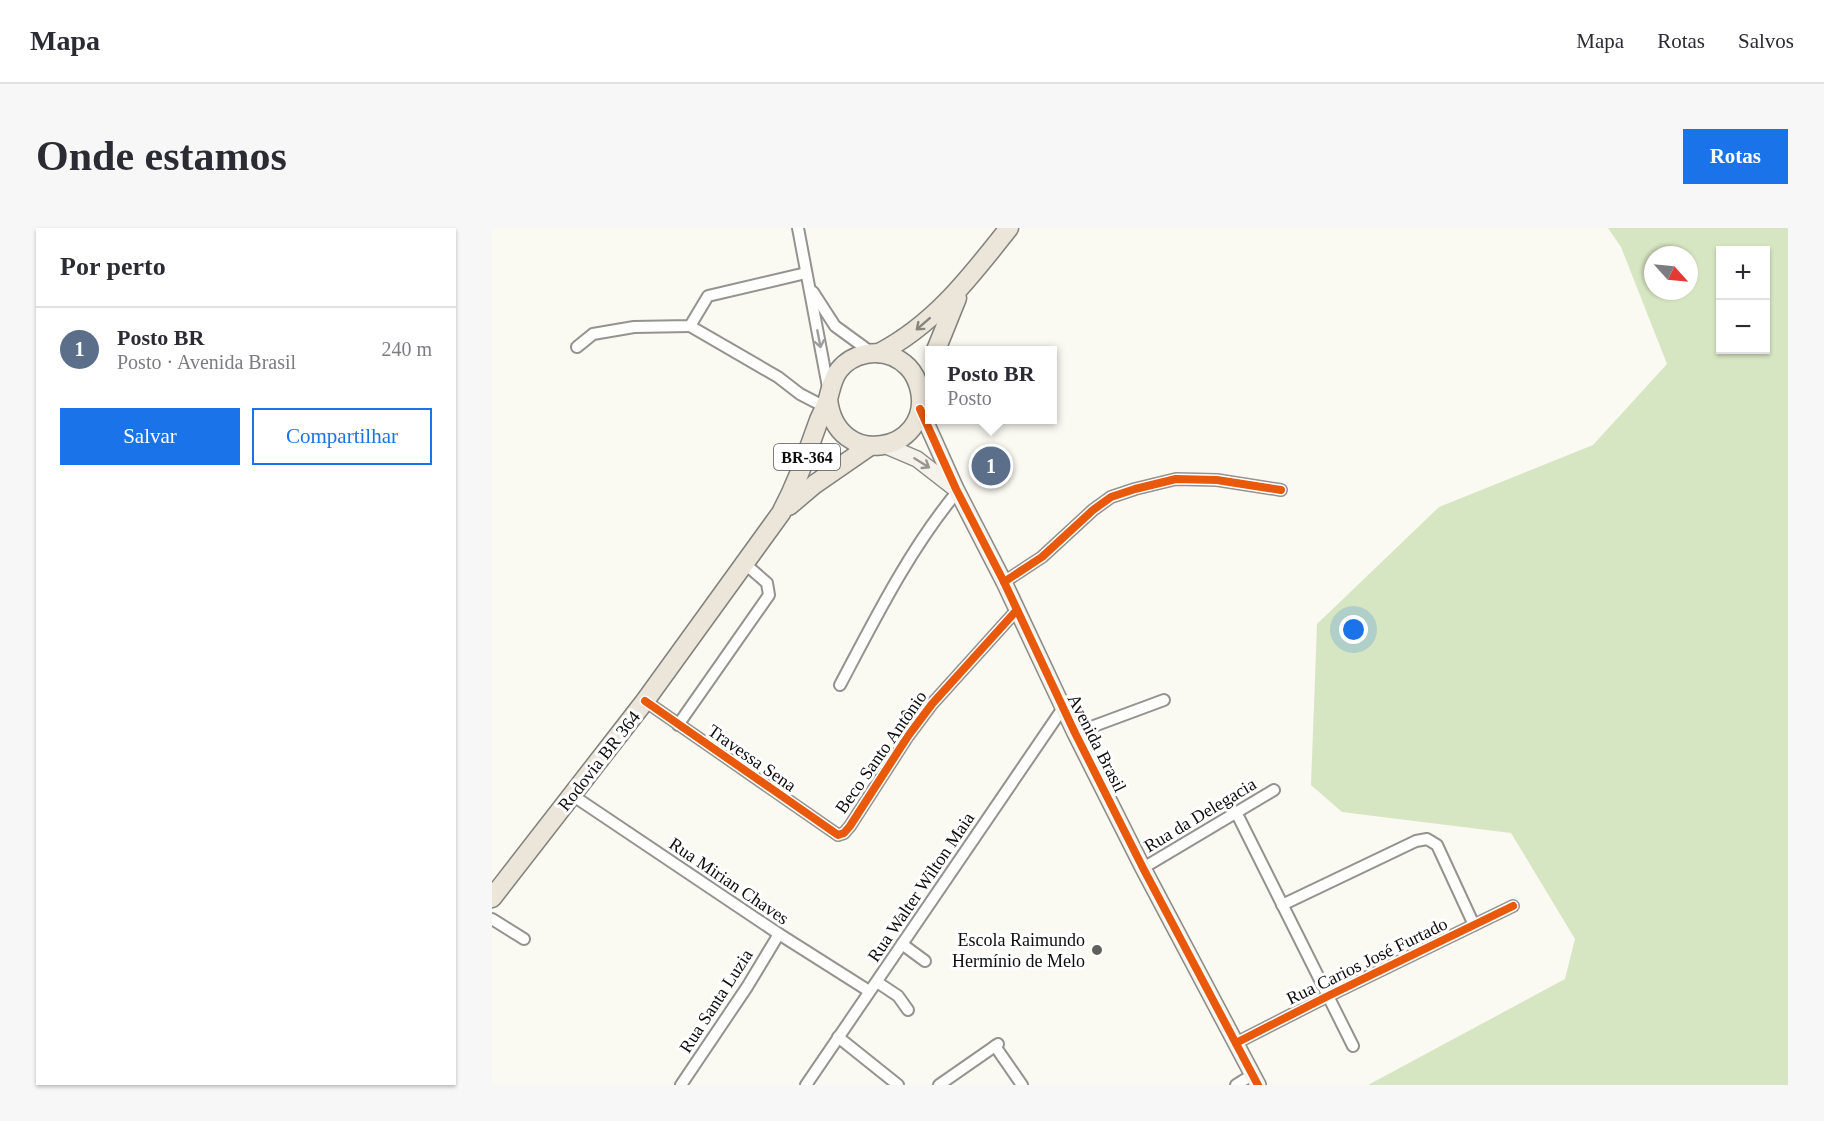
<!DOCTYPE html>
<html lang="pt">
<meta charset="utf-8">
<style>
body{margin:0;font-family:"Times New Roman",serif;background:#f7f7f7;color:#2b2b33}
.controls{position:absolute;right:18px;top:18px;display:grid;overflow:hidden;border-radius:0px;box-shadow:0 2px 4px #0004}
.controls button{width:54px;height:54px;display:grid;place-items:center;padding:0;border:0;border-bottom:2px solid #e1e1e2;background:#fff;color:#2b2b33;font:30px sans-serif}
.compass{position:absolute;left:1152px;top:18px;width:54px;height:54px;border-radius:50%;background:#fff;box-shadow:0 2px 4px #0004;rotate:117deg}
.you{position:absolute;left:862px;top:402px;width:21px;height:21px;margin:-15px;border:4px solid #fff;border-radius:50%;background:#1a73e8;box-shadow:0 0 0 9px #1a73e833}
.badge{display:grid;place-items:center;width:39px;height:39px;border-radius:50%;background:#1a73e8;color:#fff;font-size:20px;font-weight:700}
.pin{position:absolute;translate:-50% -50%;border:3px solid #fff;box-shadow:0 2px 6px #0006}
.popup{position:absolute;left:433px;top:118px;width:132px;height:78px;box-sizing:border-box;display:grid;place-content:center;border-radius:0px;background:#fff;filter:drop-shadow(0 2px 4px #0005);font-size:20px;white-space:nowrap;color:#7c7c81}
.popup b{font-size:22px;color:#2b2b33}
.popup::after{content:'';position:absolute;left:50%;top:100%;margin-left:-12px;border:12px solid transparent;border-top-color:#fff}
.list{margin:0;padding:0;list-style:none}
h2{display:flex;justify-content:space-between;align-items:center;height:78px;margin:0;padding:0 24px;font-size:26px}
h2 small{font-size:20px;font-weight:400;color:#7c7c81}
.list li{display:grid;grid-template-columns:39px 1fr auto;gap:18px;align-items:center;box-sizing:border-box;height:84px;padding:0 24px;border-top:2px solid #e1e1e2}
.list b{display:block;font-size:22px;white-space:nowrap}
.list p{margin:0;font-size:20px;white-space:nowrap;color:#7c7c81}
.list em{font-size:20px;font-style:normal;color:#7c7c81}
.actions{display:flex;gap:12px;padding:18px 24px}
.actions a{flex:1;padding:14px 0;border:2px solid #1a73e8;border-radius:0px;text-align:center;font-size:21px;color:#1a73e8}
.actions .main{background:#1a73e8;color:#fff}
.map{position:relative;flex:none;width:1296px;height:857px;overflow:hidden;border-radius:0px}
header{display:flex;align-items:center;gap:36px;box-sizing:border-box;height:84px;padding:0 30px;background:#fff;border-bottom:2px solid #e1e1e2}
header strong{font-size:28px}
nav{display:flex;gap:33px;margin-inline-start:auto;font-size:21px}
.intro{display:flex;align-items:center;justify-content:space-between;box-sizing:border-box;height:144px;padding:0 36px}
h1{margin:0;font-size:42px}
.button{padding:15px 27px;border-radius:0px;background:#1a73e8;color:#fff;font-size:21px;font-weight:700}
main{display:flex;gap:36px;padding:0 36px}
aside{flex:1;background:#fff;border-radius:0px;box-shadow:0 2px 4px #0004}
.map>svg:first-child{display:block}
.forest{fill:#d7e6c2;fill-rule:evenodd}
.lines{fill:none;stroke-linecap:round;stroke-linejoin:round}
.street-casing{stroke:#949390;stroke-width:14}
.secondary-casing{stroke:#8a8a87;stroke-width:18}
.primary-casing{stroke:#81817d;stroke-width:21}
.street{stroke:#fefefd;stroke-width:10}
.secondary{stroke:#f4f2ea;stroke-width:15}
.primary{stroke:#ebe5da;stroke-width:18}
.cycleway-casing{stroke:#fff;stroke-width:11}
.cycleway{stroke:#e8590c;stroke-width:8}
.oneway{stroke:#87847e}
.oneway2{stroke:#9e9e9d}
.oneway3{stroke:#989692}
.poi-dot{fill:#60605d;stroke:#fff;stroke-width:2}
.labels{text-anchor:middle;stroke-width:6;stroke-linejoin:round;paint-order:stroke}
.shield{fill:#fff;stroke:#565656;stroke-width:1.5}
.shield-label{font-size:16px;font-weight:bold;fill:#0d0d0d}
.street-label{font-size:18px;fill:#0d0d0d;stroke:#fff}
.poi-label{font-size:18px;fill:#0d0d0d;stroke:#fff;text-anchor:end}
</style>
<header>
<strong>Mapa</strong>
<nav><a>Mapa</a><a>Rotas</a><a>Salvos</a></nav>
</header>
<div class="intro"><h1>Onde estamos</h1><a class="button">Rotas</a></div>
<main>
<aside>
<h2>Por perto<small></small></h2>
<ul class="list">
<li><span class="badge" style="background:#5c6f8a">1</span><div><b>Posto BR</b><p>Posto · Avenida Brasil</p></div><em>240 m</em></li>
</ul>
<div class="actions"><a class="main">Salvar</a><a>Compartilhar</a></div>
</aside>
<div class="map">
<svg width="1296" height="857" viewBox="0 0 1296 857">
<rect width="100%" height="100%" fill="#faf9f2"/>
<path class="forest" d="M1116,0H1296V857H876L1073,751L1083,711L1019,605L850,584L819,557L825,396L947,279L1101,217L1175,136L1129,19ZM1228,22H1274V122H1228ZM1161,27H1197V63H1161Z"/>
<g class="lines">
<defs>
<g id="street">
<path d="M306,0L336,159"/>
<path d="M321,64L343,98L380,125"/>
<path d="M198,98L286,149L308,166L333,179"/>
<path d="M85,119L101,106L142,99L198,98L216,68L314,45"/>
<path d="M512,354L550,329L601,282L619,269L643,261L684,251L725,252L789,262"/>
<path d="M348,457C383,391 417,322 465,264"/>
<path d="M153,473L346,607L352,605L358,598L416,508L440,476L525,382"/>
<path d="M186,497L277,367L275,355L252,335"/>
<path d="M583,505L672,472"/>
<path d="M80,567L287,706L377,763"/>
<path d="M744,584L861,818"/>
<path d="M651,640L782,562"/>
<path d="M790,677L924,613L935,611L945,617L982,697"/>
<path d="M0,691L32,711"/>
<path d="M410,716L433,733"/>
<path d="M385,754L406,768L416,782"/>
<path d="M346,809L406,857"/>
<path d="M744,815L836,768L1021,678"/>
<path d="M503,818L530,857"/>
<path d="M189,857L255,759L287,706"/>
<path d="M314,857L571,480"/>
<path d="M447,857L506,816"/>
<path d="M744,857L760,847"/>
</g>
<g id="secondary">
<path d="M428,181L464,261L512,354L583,505L651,640L766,857"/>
<path d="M392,217L425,231L461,259"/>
</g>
<g id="primary">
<path d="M444,122L465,70"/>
<path d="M387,125C443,96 479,48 517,0"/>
<path d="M297,278L323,256L378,218"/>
<path d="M0,670L153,473L289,285C306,253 315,225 327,192C330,185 334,178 336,171C339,161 340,151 347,142C354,133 364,128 374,126C390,123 405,128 416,139C423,146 426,154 428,163C440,224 344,244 336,171"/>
</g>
</defs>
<use href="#street" class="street-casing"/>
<use href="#secondary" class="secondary-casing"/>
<use href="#primary" class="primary-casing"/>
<use href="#street" class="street"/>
<use href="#secondary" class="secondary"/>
<use href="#primary" class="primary"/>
<defs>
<g id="cycleway">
<path d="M428,181L464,261L512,354L583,505L651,640L766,857"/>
<path d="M512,354L550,329L601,282L619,269L643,261L684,251L725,252L789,262"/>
<path d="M153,473L346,607L352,605L358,598L416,508L440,476L525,382"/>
<path d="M744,815L836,768L1021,678"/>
</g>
</defs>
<use href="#cycleway" class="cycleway-casing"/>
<use href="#cycleway" class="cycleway"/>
</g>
<defs><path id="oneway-shaft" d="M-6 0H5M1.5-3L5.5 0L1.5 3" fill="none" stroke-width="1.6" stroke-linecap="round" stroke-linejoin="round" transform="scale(1.5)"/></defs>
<use class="oneway" href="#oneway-shaft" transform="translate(431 96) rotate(139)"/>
<use class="oneway2" href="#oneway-shaft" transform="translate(327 111) rotate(79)"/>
<use class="oneway3" href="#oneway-shaft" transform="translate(430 235) rotate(32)"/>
<circle class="poi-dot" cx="605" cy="722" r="6"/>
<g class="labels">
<rect class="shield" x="282" y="216" width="66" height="26" rx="4.5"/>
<g class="shield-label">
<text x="315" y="235">BR-364</text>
</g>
<g class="street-label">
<text transform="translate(605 515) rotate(63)" y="6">Avenida Brasil</text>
<text transform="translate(389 524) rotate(-55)" y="6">Beco Santo Antônio</text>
<text transform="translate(260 530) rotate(35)" y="6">Travessa Sena</text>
<text transform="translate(107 533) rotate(-52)" y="6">Rodovia BR 364</text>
<text transform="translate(708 587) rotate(-31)" y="6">Rua da Delegacia</text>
<text transform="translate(237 653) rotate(34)" y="6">Rua Mirian Chaves</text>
<text transform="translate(429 659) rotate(-56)" y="6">Rua Walter Wilton Maia</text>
<text transform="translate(875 733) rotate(-26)" y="6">Rua Carios José Furtado</text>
<text transform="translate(224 773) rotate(-57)" y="6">Rua Santa Luzia</text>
</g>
<g class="poi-label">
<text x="593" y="718">Escola Raimundo<tspan x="593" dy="21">Hermínio de Melo</tspan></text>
</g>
</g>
</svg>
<div class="controls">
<button>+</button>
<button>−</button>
</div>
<svg class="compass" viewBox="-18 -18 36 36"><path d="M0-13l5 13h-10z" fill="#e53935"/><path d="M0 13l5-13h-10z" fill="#7c7c81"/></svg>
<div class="you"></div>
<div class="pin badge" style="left:499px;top:238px;background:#5c6f8a">1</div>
<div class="popup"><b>Posto BR</b>Posto</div>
</div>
</main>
